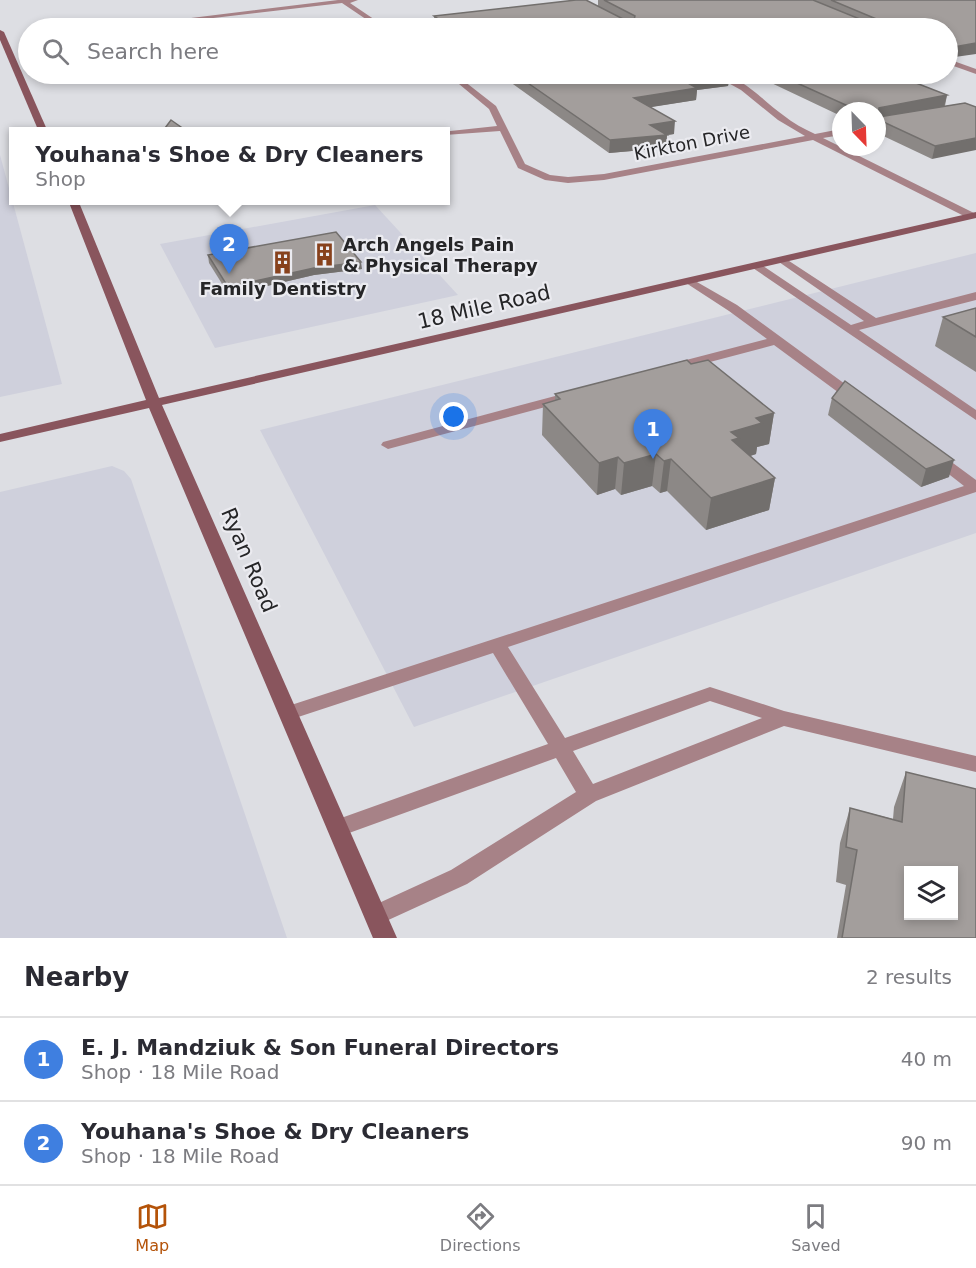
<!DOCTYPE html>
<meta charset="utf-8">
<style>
body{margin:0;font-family:"DejaVu Sans",sans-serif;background:#f2f2f3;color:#2b2b33}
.controls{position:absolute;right:18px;bottom:18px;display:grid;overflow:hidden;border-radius:0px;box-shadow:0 3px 9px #0003}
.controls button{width:54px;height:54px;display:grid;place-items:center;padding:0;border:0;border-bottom:2px solid #e1e1e2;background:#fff;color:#2b2b33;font:30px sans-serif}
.compass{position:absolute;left:832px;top:102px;width:54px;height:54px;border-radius:50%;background:#fff;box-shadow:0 3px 9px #0003;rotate:157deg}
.you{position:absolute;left:454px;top:417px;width:21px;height:21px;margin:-15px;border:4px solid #fff;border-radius:50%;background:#1a73e8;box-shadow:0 0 0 9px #1a73e833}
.badge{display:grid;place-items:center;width:39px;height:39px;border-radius:50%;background:#b45309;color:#fff;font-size:20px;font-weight:700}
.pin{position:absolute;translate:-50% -50px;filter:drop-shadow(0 2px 3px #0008)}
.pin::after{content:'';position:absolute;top:32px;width:21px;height:18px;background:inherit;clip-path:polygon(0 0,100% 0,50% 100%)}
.popup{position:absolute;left:9px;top:127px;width:441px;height:78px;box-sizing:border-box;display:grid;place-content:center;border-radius:0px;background:#fff;filter:drop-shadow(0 2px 4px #0005);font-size:20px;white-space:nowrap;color:#7c7c81}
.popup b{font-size:22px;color:#2b2b33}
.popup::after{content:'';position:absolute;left:50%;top:100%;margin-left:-12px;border:12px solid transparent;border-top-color:#fff}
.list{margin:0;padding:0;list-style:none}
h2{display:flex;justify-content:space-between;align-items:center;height:78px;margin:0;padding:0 24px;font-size:26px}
h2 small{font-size:20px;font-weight:400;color:#7c7c81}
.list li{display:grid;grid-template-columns:39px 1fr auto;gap:18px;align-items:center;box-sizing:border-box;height:84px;padding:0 24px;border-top:2px solid #e1e1e2}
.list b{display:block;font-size:22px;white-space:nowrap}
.list p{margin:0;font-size:20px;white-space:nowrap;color:#7c7c81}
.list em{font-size:20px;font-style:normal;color:#7c7c81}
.icon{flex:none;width:33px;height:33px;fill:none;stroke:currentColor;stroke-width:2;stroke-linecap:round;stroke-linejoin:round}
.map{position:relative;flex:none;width:976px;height:938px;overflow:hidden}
.search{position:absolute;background:#fff;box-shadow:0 3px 9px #0003;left:18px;right:18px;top:18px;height:66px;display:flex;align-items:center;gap:15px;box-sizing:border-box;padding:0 21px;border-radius:33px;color:#7c7c81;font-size:22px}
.sheet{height:246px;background:#fff}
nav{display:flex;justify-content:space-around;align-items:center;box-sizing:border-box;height:84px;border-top:2px solid #e1e1e2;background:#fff;font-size:16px;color:#7c7c81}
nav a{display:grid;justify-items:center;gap:3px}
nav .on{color:#b45309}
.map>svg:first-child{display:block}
.built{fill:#cfd0dc}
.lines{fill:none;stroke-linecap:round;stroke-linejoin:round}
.lane{fill:#a78287;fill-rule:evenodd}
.street{fill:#a78287;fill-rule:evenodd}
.secondary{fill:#89555d;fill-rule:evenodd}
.wall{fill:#8c8886}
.shaded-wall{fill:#726f6d}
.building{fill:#a39e9c;stroke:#726f6d;stroke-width:1.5;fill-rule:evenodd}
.labels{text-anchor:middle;stroke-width:4.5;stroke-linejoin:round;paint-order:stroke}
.far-street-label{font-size:18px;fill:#252527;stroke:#ebebf0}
.far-poi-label{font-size:18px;font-weight:bold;fill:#252527;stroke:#ebebf0;text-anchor:start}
.street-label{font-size:21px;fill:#252527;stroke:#ebebf0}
</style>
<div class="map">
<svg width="976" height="938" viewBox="0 0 976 938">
<rect width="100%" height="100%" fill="#dddee3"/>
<g class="built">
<path d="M0,155L62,384L0,397Z"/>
<path d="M375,205L458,295L215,348L160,244Z"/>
<path d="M976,253V533L414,727L260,430Z"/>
<path d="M112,466L124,471L131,479L287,938H0V492Z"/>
</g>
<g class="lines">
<g class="lane">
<path d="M783,257L876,318L976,292V300L859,330L976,410V420L750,266L756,263L760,264L851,325L864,321L779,262V258Z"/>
<path d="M690,278L737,305L860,395L862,398L860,401H850L774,345L672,372L667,371L665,368L667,365L767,339L729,311L686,283V279Z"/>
<path d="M574,391L579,392L581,395L579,398L388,449L381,445L383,442Z"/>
<path d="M937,454L942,455L976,480V492L508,647L565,738L710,687L784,711L976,756V772L784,726L596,801L467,884L384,922L376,925L368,922L365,915L368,908L451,870L576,792L556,758L338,837L330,834L327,828L330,822L548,744L493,653L289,720L282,718L279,713L282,708L964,486L932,461L930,458ZM710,701L762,718L593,784L573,751Z"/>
</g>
<g class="street">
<path d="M338,0H358L350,3L387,28H379L342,3L128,28H110Z"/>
<path d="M948,59L976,69V74L948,64Z"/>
<path d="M447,74H455L496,106L525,164L550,175L568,177L604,174L805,136L778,120L741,90L712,74C738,71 763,101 783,115C793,123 804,129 815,134L841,129V135L823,138L976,214V218H968L813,140L604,180L568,183L545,180L518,168L500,131L445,135V132H441L497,126L489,109Z"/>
</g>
<g class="secondary">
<path d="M0,30L4,32L48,132H39L0,40Z"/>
<path d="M68,200H78L159,398L976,212V218L162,405L397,938H373L149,408L0,442V434L146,400Z"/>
</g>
</g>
<g class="wall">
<path d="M598,0H976L948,28H437L434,26V16L598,6Z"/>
<path d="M499,74H893L947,95L945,106L965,103L932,159L877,133V111H841V116L765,80L746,83L730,75L728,86L697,90L696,100L650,107L674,134L667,135L666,148L609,153Z"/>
<path d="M208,255L362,269L314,275L229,295L209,263Z"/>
<path d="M976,308V372L935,346L943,317Z"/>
<path d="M691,364L774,413L769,444L757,447L756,454L750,456L775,478L769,510L706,530L667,491L660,493L652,486L621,495L615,489L597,495L542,435L543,404L555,401V394Z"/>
<path d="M832,398L949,477L921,487L828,415Z"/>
<path d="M906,772L976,938H837L846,885L836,882L840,843L850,808L893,819L894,807Z"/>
</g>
<g class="shaded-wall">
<path d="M976,43V54L948,58V48Z"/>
<path d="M730,74L728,86L697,90L696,100L633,110L634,98L684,81Z"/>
<path d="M747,74H766L765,80L746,83Z"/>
<path d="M947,95L944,107L877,120L879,108Z"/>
<path d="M675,121L674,134L661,136L667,135L666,148L609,153L610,140L650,125Z"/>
<path d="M976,138V150L932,159L935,146Z"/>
<path d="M361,262L362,269L314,275L229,295L228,287L314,268Z"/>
<path d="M774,413L769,444L757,447L756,454L735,461L731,432L756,418Z"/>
<path d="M656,454L652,486L621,495L624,463Z"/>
<path d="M618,457L615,489L597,495L599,463Z"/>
<path d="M671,459L667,491L660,493L664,461Z"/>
<path d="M954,460L949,477L921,487L926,469Z"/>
<path d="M775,478L769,510L706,530L711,498Z"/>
</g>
<g class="building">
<path d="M576,0H586L625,20H634L635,16L604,0H813L862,20L874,18L831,0H976V43L948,48V28H452L434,16Z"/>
<path d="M515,74H730L684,81L697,88L634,98L675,121L650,125L667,135L610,140Z"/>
<path d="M777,74H893L947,95L879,108L878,117L965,103L976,107V138L935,146L877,119V111H859Z"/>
<path d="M171,120L188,132H162Z"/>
<path d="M336,232L361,262L314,268L228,287L208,255Z"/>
<path d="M976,308V337L943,317Z"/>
<path d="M687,360L691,364L708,360L774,413L756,418L762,423L731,432L739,438L732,440L775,478L711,498L671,459L664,461L656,454L624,463L618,457L599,463L543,404L560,399L555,394Z"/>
<path d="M845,381L954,460L926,469L832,398Z"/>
<path d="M906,772L976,789V938H842L857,850L846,847L850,808L902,822ZM909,870H954V915H909Z"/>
</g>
<defs>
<symbol id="building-bare" viewBox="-9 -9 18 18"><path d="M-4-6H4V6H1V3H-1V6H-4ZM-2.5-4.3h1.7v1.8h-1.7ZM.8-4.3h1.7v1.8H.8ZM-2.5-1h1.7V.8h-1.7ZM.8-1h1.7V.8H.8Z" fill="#87411c" stroke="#ebebf0" stroke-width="2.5" paint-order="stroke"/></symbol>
</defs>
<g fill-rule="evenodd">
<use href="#building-bare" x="308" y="238" width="33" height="33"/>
<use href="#building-bare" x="266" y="246" width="33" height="33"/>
</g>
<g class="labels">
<g class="far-street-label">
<text transform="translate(692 143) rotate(-11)" y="6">Kirkton Drive</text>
</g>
<g class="far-poi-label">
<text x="343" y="251">Arch Angels Pain<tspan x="343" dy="21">&amp; Physical Therapy</tspan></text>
<text x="283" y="295" text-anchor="middle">Family Dentistry</text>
</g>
<g class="street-label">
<text transform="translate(484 307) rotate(-13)" y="7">18 Mile Road</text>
<text transform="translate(249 560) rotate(67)" y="7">Ryan Road</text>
</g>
</g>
</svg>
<div class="controls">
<button><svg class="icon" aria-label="layers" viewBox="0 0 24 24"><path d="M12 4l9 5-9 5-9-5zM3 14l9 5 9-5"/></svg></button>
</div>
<svg class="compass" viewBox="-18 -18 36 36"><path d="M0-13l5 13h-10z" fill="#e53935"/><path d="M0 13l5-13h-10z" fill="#7c7c81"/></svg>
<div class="you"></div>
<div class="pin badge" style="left:653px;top:459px;background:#3f7fe0">1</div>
<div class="pin badge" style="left:229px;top:274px;background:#3f7fe0">2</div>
<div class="popup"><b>Youhana's Shoe &amp; Dry Cleaners</b>Shop</div>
<div class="search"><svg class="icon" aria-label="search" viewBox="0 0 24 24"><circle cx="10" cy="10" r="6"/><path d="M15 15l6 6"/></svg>Search here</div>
</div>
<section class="sheet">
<h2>Nearby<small>2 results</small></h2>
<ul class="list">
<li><span class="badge" style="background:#3f7fe0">1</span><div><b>E. J. Mandziuk &amp; Son Funeral Directors</b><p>Shop · 18 Mile Road</p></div><em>40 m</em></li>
<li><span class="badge" style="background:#3f7fe0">2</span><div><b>Youhana's Shoe &amp; Dry Cleaners</b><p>Shop · 18 Mile Road</p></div><em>90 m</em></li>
</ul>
</section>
<nav>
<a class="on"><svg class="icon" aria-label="map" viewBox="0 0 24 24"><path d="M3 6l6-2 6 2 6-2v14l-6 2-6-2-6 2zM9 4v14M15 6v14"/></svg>Map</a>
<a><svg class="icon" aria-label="directions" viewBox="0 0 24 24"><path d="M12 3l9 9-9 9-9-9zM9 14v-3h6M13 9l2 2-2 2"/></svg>Directions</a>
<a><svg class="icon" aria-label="saved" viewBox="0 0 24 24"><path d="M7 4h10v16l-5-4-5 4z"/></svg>Saved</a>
</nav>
